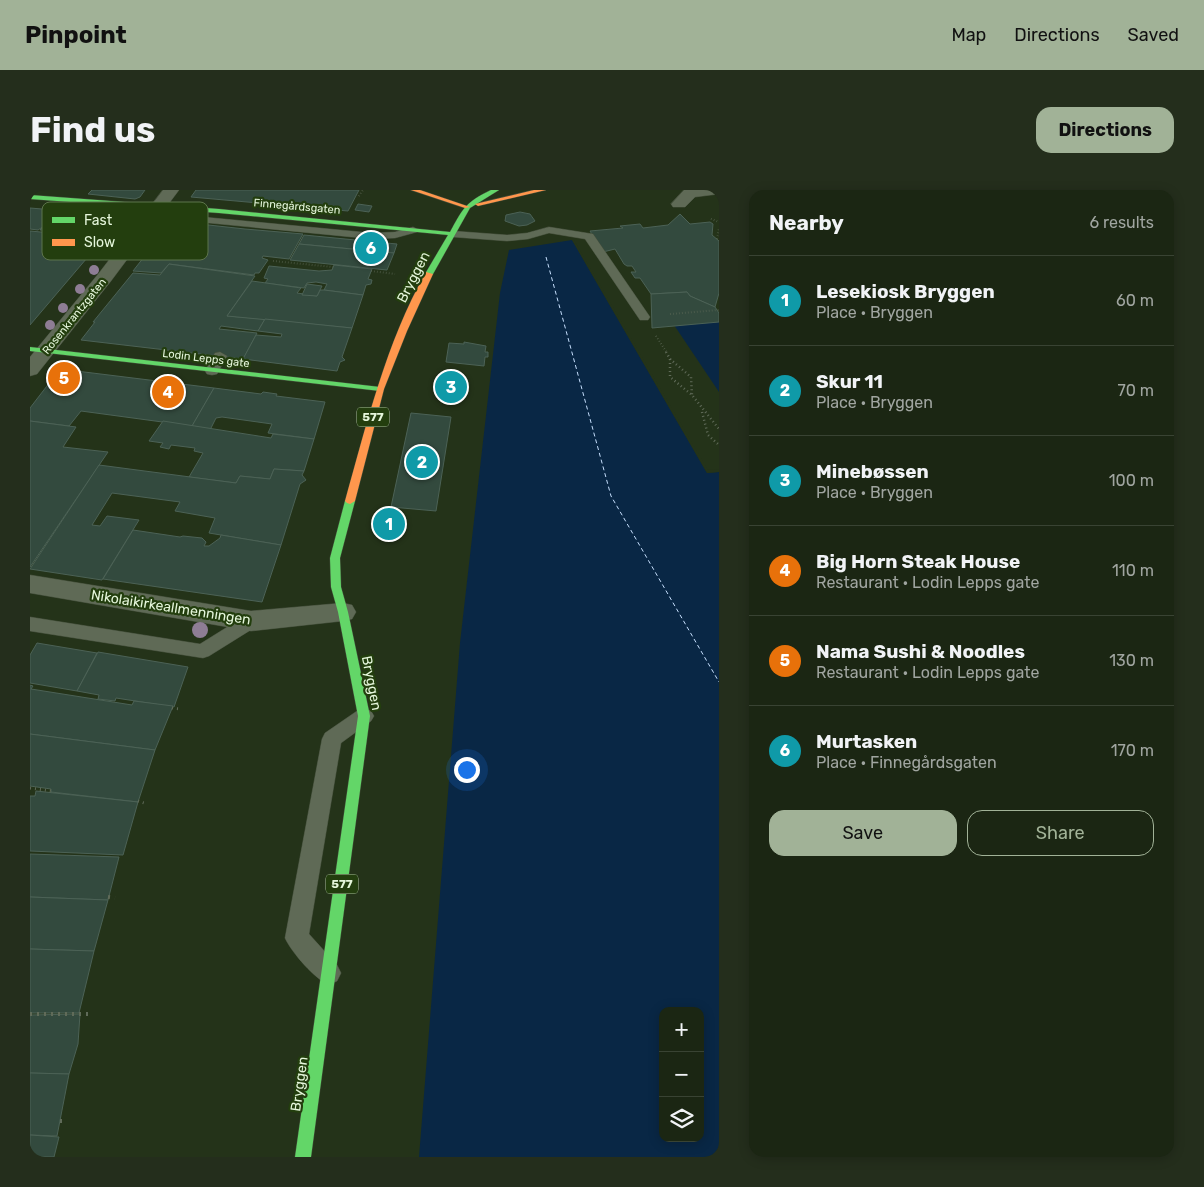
<!DOCTYPE html>
<meta charset="utf-8">
<style>
body{margin:0;font-family:Rubik,sans-serif;background:#242e1c;color:#f1f3f6}
.controls{position:absolute;right:15px;bottom:15px;display:grid;overflow:hidden;border-radius:10px;box-shadow:0 2px 12px #0003}
.controls button{width:45px;height:45px;display:grid;place-items:center;padding:0;border:0;border-bottom:1px solid #394333;background:#1b2613;color:#f1f3f6;font:25px sans-serif}
.you{position:absolute;left:436px;top:579px;width:18px;height:18px;margin:-12px;border:4px solid #fff;border-radius:50%;background:#1a73e8;box-shadow:0 0 0 8px #1a73e833}
.badge{display:grid;place-items:center;width:32px;height:32px;border-radius:50%;background:#a1b297;color:#fff;font-size:16px;font-weight:700}
.pin{position:absolute;translate:-50% -50%;border:2px solid #fff;box-shadow:0 1px 5px #0006}
.list{margin:0;padding:0;list-style:none}
h2{display:flex;justify-content:space-between;align-items:center;height:65px;margin:0;padding:0 20px;font-size:21px}
h2 small{font-size:16px;font-weight:400;color:#a0a5a0}
.list li{display:grid;grid-template-columns:32px 1fr auto;gap:15px;align-items:center;box-sizing:border-box;height:90px;padding:0 20px;border-top:1px solid #394333}
.list b{display:block;font-size:19px;white-space:nowrap}
.list p{margin:0;font-size:16px;white-space:nowrap;color:#a0a5a0}
.list em{font-size:16px;font-style:normal;color:#a0a5a0}
.actions{display:flex;gap:10px;padding:15px 20px}
.actions a{flex:1;padding:11px 0;border:1px solid #a1b297;border-radius:15px;text-align:center;font-size:18px;color:#a1b297}
.actions .main{background:#a1b297;color:#111}
.icon{flex:none;width:28px;height:28px;fill:none;stroke:currentColor;stroke-width:2;stroke-linecap:round;stroke-linejoin:round}
.map{position:relative;flex:none;width:689px;height:967px;overflow:hidden;border-radius:15px}
header{display:flex;align-items:center;gap:30px;box-sizing:border-box;height:70px;padding:0 25px;background:#a1b297;color:#111}
header strong{font-size:24px}
nav{display:flex;gap:28px;margin-inline-start:auto;font-size:18px}
.intro{display:flex;align-items:center;justify-content:space-between;box-sizing:border-box;height:120px;padding:0 30px}
h1{margin:0;font-size:35px}
.button{padding:12px 22px;border-radius:15px;background:#a1b297;color:#111;font-size:18px;font-weight:700}
main{display:flex;gap:30px;padding:0 30px}
aside{flex:1;background:#1b2613;border-radius:15px;box-shadow:0 2px 12px #0003}
.map>svg:first-child{display:block}
.water{fill:#092745;fill-rule:evenodd}
.pier{fill:#243319}
.lines{fill:none;stroke-linecap:round;stroke-linejoin:round}
.ferry{stroke:#c6dffd;stroke-width:1;stroke-dasharray:4 3;stroke-linecap:butt}
.building{fill:#334a3e;stroke:#4c6256}
.lane-casing{stroke:#434e3a;stroke-width:1}
.street-casing{stroke:#434e3a;stroke-width:1}
.fast-casing{stroke:#434e3a;stroke-width:1}
.slow-casing{stroke:#434e3a;stroke-width:1}
.path-far3{stroke:#606b59;stroke-width:2;stroke-dasharray:0.5 2.5;stroke-linecap:butt}
.path-far2{stroke:#606b59;stroke-width:2.5;stroke-dasharray:1 3;stroke-linecap:butt}
.path-far1{stroke:#606b59;stroke-width:3;stroke-dasharray:1 4;stroke-linecap:butt}
.path{stroke:#606b59;stroke-width:4;stroke-dasharray:2 5;stroke-linecap:butt}
.lane{fill:#5f6a56;fill-rule:evenodd}
.street{fill:#5f6a56;fill-rule:evenodd}
.fast{fill:#63d668;fill-rule:evenodd}
.slow{fill:#ff974d;fill-rule:evenodd}
.tree{fill:#8e7d95}
.labels{text-anchor:middle;stroke-width:4.5;stroke-linejoin:round;paint-order:stroke}
.far-street-label{font-size:11px;fill:#e5f6db;stroke:#233e0e}
.shield{fill:#233e0e;stroke:#abbf9e;stroke-width:1}
.shield-label{font-size:12px;font-weight:bold;fill:#e5f6db}
.street-label{font-size:14px;fill:#e5f6db;stroke:#233e0e}
.key{fill:#233e0e;stroke:#5d754c;stroke-width:1}
.key-label{font-size:14px;fill:#e5f6db}
</style>
<header>
<strong>Pinpoint</strong>
<nav><a>Map</a><a>Directions</a><a>Saved</a></nav>
</header>
<div class="intro"><h1>Find us</h1><a class="button">Directions</a></div>
<main>
<div class="map">
<svg width="689" height="967" viewBox="0 0 689 967">
<rect width="100%" height="100%" fill="#243319"/>
<g class="water">
<path d="M542,50L677,283L689,282V967H389L430,453L470,103L479,60ZM633,821H670V948H633Z"/>
<path d="M689,124V202L640,129Z"/>
</g>
<path class="pier" d="M542,50H544L678,280L689,279V282L677,283Z"/>
<g class="lines">
<path class="ferry" d="M516,67L581,306L689,492"/>
</g>
<g class="building">
<path d="M62,0H115L110,7L105,9L58,4Z"/>
<path d="M166,0H329L318,21L161,7Z"/>
<path d="M328,14L342,16L339,22L325,20Z"/>
<path d="M0,18L85,25L90,29L73,48L43,45L47,40L39,37L29,39L22,37L18,40H10L14,36L8,40L0,39Z"/>
<path d="M490,22L500,24L505,31L497,35L489,36L475,31L476,25Z"/>
<path d="M650,24L660,34L680,32L683,34L682,45L689,51V103L685,117L660,106L657,102L621,104L610,88H605L601,82H606L602,76H597L594,74L585,59L573,62L560,41L593,38L590,36L610,34L613,38L638,35Z"/>
<path d="M151,32L215,39L273,44L259,69L233,66L232,68L238,70L229,83H225L224,85L139,74L131,83L103,81L121,58L149,62L151,59L170,61L133,54L135,52L128,51L130,48H138Z"/>
<path d="M0,41L74,48L0,135Z"/>
<path d="M274,45L367,54L364,63L269,54Z"/>
<path d="M269,54L364,63L357,80L260,70Z"/>
<path d="M139,74L225,86L197,126L235,129L228,141L191,136L189,139L227,143L213,169L51,150L65,132H63L103,83L130,85Z"/>
<path d="M304,75L342,79L338,89L342,90L341,94L336,95L333,105L294,100L297,94L286,92L277,93L274,98L235,93L238,89L234,88L239,76L289,81L302,80Z"/>
<path d="M222,91L271,98L267,103L287,106L290,100H294L333,105L322,138L197,126Z"/>
<path d="M277,94L292,96L287,106L272,105Z"/>
<path d="M657,102L660,106L685,117L689,123V132L622,138L621,104Z"/>
<path d="M235,129L322,138L312,167L315,170L310,172L307,181L213,169L226,145L251,147L252,144L228,141Z"/>
<path d="M434,152L456,156L455,162H458V167H455L454,176L416,172L419,153L434,154Z"/>
<path d="M30,179L184,198L162,236L51,221L39,236L0,231V218Z"/>
<path d="M184,198L231,204L233,202L247,204L246,206L295,212L284,249L238,243L242,234L192,227L186,228L180,240L162,236Z"/>
<path d="M381,223L421,227L406,321L361,317Z"/>
<path d="M0,231L46,237L33,257L78,262L0,377Z"/>
<path d="M133,231L241,248L243,244L284,249L274,281L244,279L240,289L210,286L206,293L159,287L173,263L164,261L165,258L141,255L139,259L130,257L133,253L119,251Z"/>
<path d="M69,275L206,293L210,286L240,289L244,279L274,281L272,285L276,290L270,294L251,355L179,343L185,328L145,321L150,312L82,303L62,335L70,336L77,326L109,330L72,390L0,379Z"/>
<path d="M103,340L150,347L153,346L172,348L176,352L174,356H179L190,348L191,345L251,355L232,412L73,389Z"/>
<path d="M7,453L67,463L47,501L0,493V465Z"/>
<path d="M68,462L158,477L144,517L86,508L85,511L68,509L69,505L47,501Z"/>
<path d="M0,495L3,496L1,499L102,515L104,511L143,516L125,560L0,544Z"/>
<path d="M0,544L125,560L108,612L21,602V599L0,596Z"/>
<path d="M6,601L108,612L93,665L0,661V606H5Z"/>
<path d="M0,664L89,667L78,710L0,707Z"/>
<path d="M0,707L78,710L64,761L0,759Z"/>
<path d="M0,759L64,761L49,823H0Z"/>
<path d="M50,824L48,854L39,884L0,883V825Z"/>
<path d="M0,883L39,884L27,946L0,945Z"/>
<path d="M0,945L29,947L24,967H0Z"/>
</g>
<g class="lines">
<defs>
<g id="lane">
<path d="M173,27L342,43L365,42L383,37L389,40L387,42L365,48L342,49L169,32L168,30Z"/>
<path d="M519,37L563,44L620,127L618,130H610L555,49L519,43L498,49L477,51L423,47L417,44L423,41L477,45L497,43Z"/>
<path d="M190,162L197,166L187,184L182,185L177,184L175,181L185,163Z"/>
<path d="M221,424L227,426L230,431L227,436L179,466L173,468L0,441V427L170,454L215,426Z"/>
<path d="M334,518L341,521L344,526L341,531L311,553L279,744L307,775L311,783L307,791L299,795C285,789 262,763 255,748L292,549L295,543L327,521Z"/>
</g>
<g id="street">
<path d="M133,0H149L81,91L7,184L0,186V167L69,83Z"/>
<path d="M654,0H689V4L665,7L655,17H643L641,14Z"/>
<path d="M0,385L221,421L313,413L322,415L326,422L322,429L313,431L221,441L0,403Z"/>
</g>
<g id="fast">
<path d="M461,0H469L440,18L403,84L399,86L395,84L418,45L189,23L0,9V5L189,19L420,42C433,18 436,12 461,0Z"/>
<path d="M0,157L350,197L354,199L350,201L0,161Z"/>
<path d="M320,308L325,311L310,368L311,397L318,422L340,526L281,967H265L328,526L308,422L301,397L300,368L315,311Z"/>
</g>
<g id="slow">
<path d="M381,0H390L440,17L435,18Z"/>
<path d="M504,0H516L448,16L445,14Z"/>
<path d="M396,82L403,84L377,141L354,199L325,311L320,314L317,313L315,311C337,233 356,153 396,82Z"/>
</g>
</defs>
<use href="#lane" class="lane-casing"/>
<use href="#street" class="street-casing"/>
<use href="#fast" class="fast-casing"/>
<use href="#slow" class="slow-casing"/>
<g class="path-far3">
<path d="M329,6L333,0"/>
<path d="M681,29L689,32"/>
<path d="M687,49L689,38"/>
<path d="M243,71L303,77"/>
<path d="M341,81L365,84"/>
<path d="M640,124L689,120"/>
<path d="M626,146L637,163"/>
</g>
<g class="path-far2">
<path d="M636,162L640,169L661,187L662,205"/>
<path d="M640,169V187L662,205L689,239"/>
<path d="M672,222L678,245L689,255"/>
</g>
<g class="path-far1">
<path d="M142,518L150,519"/>
<path d="M0,598L21,601"/>
<path d="M108,611L114,613"/>
</g>
<g class="path">
<path d="M78,707L85,708"/>
<path d="M0,824H58"/>
<path d="M30,931H32"/>
</g>
<use href="#lane" class="lane"/>
<use href="#street" class="street"/>
<use href="#fast" class="fast"/>
<use href="#slow" class="slow"/>
</g>
<g class="tree">
<circle cx="64" cy="80" r="5"/>
<circle cx="50" cy="99" r="5"/>
<circle cx="33" cy="118" r="5"/>
<circle cx="20" cy="135" r="5"/>
<circle cx="170" cy="440" r="8"/>
</g>
<g class="labels">
<g class="far-street-label">
<text transform="translate(267 16) rotate(5)" y="4">Finnegårdsgaten</text>
<text transform="translate(44 126) rotate(-51)" y="4">Rosenkrantzgaten</text>
<text transform="translate(176 168) rotate(7)" y="4">Lodin Lepps gate</text>
</g>
<g class="shield">
<rect x="327" y="217.5" width="32" height="19" rx="4"/>
<rect x="296" y="684.5" width="32" height="19" rx="4"/>
</g>
<g class="shield-label">
<text x="343" y="231">577</text>
<text x="312" y="698">577</text>
</g>
<g class="street-label">
<text transform="translate(383 87) rotate(-63)" y="5">Bryggen</text>
<text transform="translate(141 417) rotate(9)" y="5">Nikolaikirkeallmenningen</text>
<text transform="translate(342 493) rotate(79)" y="5">Bryggen</text>
<text transform="translate(269 894) rotate(-82)" y="5">Bryggen</text>
</g>
</g>
<rect x="12" y="12" width="166" height="58" rx="8" class="key"/>
<rect x="22" y="27" width="23" height="6" fill="#63d668"/>
<rect x="22" y="49" width="23" height="7" fill="#ff974d"/>
<g class="key-label">
<text x="54" y="35">Fast</text>
<text x="54" y="57">Slow</text>
</g>
</svg>
<div class="controls">
<button>+</button>
<button>−</button>
<button><svg class="icon" aria-label="layers" viewBox="0 0 24 24"><path d="M12 4l9 5-9 5-9-5zM3 14l9 5 9-5"/></svg></button>
</div>
<div class="you"></div>
<div class="pin badge" style="left:359px;top:334px;background:#0f9aa8">1</div>
<div class="pin badge" style="left:392px;top:272px;background:#0f9aa8">2</div>
<div class="pin badge" style="left:421px;top:197px;background:#0f9aa8">3</div>
<div class="pin badge" style="left:138px;top:202px;background:#e8710a">4</div>
<div class="pin badge" style="left:34px;top:188px;background:#e8710a">5</div>
<div class="pin badge" style="left:341px;top:58px;background:#0f9aa8">6</div>
</div>
<aside>
<h2>Nearby<small>6 results</small></h2>
<ul class="list">
<li><span class="badge" style="background:#0f9aa8">1</span><div><b>Lesekiosk Bryggen</b><p>Place · Bryggen</p></div><em>60 m</em></li>
<li><span class="badge" style="background:#0f9aa8">2</span><div><b>Skur 11</b><p>Place · Bryggen</p></div><em>70 m</em></li>
<li><span class="badge" style="background:#0f9aa8">3</span><div><b>Minebøssen</b><p>Place · Bryggen</p></div><em>100 m</em></li>
<li><span class="badge" style="background:#e8710a">4</span><div><b>Big Horn Steak House</b><p>Restaurant · Lodin Lepps gate</p></div><em>110 m</em></li>
<li><span class="badge" style="background:#e8710a">5</span><div><b>Nama Sushi &amp; Noodles</b><p>Restaurant · Lodin Lepps gate</p></div><em>130 m</em></li>
<li><span class="badge" style="background:#0f9aa8">6</span><div><b>Murtasken</b><p>Place · Finnegårdsgaten</p></div><em>170 m</em></li>
</ul>
<div class="actions"><a class="main">Save</a><a>Share</a></div>
</aside>
</main>
